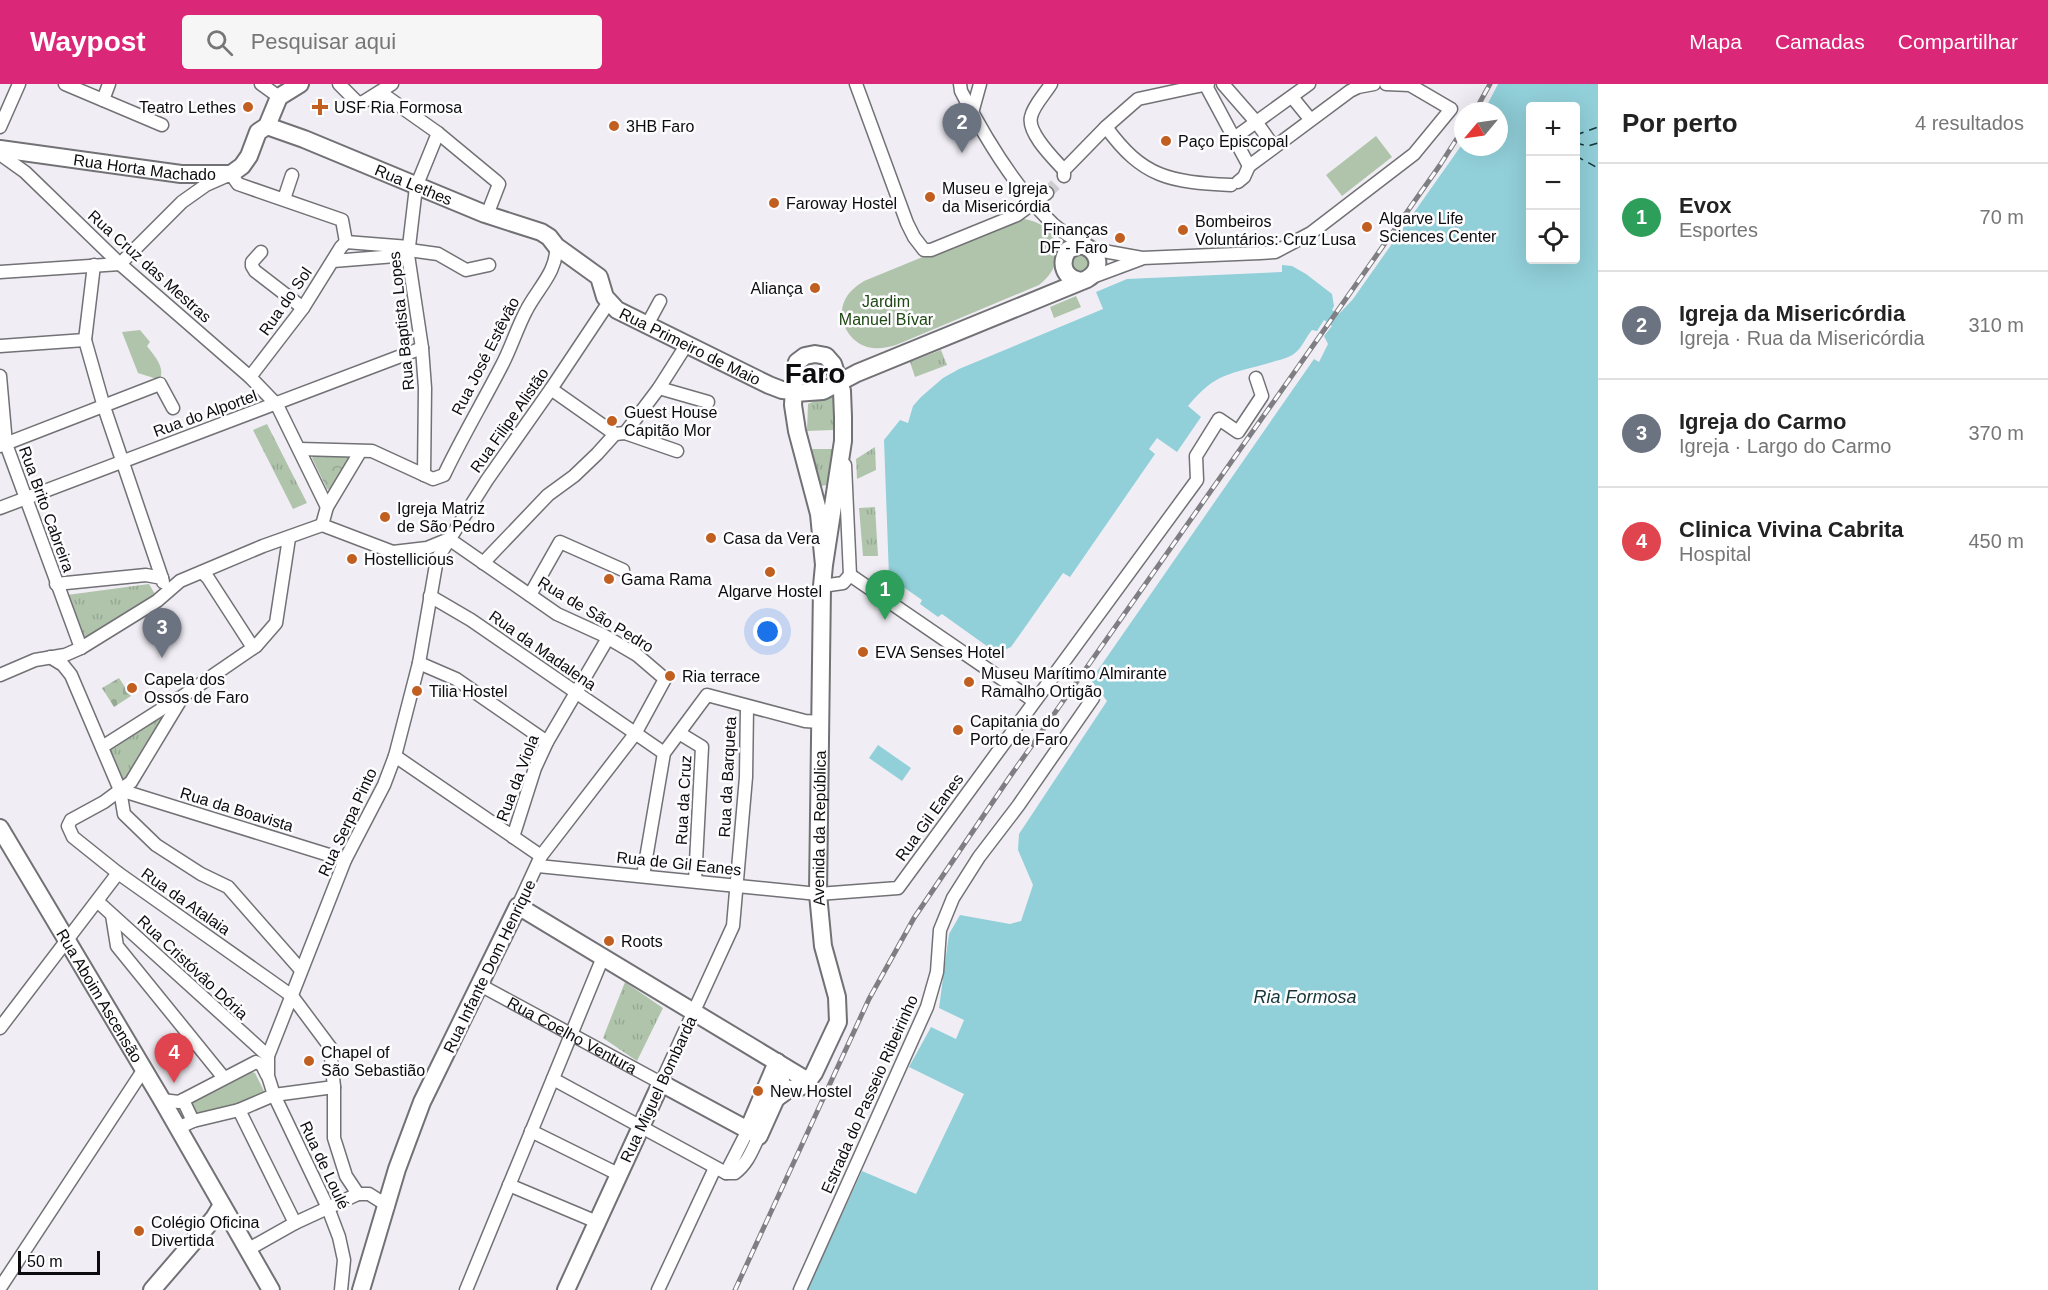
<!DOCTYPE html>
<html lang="pt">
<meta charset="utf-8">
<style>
body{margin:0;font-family:Arial,sans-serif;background:#f6f6f6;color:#222}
.controls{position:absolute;right:18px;top:18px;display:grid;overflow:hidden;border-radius:6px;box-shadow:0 6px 24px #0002}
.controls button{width:54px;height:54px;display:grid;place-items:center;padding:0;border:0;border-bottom:2px solid #e0e0e0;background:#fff;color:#222;font:30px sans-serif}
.compass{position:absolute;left:1454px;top:18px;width:54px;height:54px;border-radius:50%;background:#fff;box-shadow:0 6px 24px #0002;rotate:241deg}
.scale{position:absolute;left:18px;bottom:15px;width:82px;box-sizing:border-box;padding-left:6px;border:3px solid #0c0b0d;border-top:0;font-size:16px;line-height:21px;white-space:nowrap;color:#0c0b0d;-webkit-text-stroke:4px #fdfcfe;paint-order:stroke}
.you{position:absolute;left:768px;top:548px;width:21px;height:21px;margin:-15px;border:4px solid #fff;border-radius:50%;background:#1a73e8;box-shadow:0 0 0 9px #1a73e833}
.badge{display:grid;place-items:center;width:39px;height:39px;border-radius:50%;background:#db2777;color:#fff;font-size:20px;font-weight:700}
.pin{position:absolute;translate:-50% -50px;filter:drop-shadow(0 2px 3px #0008)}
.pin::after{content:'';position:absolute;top:32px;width:21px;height:18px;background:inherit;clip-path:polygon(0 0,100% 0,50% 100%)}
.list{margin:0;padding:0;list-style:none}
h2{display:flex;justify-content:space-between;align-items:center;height:78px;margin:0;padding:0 24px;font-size:26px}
h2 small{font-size:20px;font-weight:400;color:#767676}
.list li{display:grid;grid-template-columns:39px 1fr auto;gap:18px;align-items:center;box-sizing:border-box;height:108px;padding:0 24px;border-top:2px solid #e0e0e0}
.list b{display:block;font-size:22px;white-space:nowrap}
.list p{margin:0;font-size:20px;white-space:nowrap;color:#767676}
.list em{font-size:20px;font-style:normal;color:#767676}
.icon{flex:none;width:33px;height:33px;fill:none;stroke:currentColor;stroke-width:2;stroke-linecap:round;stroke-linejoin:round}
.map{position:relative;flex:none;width:1598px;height:1206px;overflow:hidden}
header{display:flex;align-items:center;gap:36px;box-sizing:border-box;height:84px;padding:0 30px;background:#db2777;color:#fff}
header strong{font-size:28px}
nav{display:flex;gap:33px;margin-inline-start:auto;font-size:21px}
.search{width:420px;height:54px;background:#f6f6f6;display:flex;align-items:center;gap:15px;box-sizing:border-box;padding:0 21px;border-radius:6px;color:#767676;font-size:22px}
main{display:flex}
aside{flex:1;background:#fff}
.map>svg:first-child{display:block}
.grass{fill:url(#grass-tufts)}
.forest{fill:url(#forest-crowns)}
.cemetery{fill:url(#cemetery-stones)}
.garden{fill:#b0c4ac}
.water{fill:#91cfd9;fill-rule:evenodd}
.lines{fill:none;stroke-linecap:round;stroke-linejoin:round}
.ferry{stroke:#153539;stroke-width:1.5;stroke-dasharray:8 6;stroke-linecap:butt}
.street-tunnel{stroke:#ceccd1;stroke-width:12;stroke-dasharray:12 6;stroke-linecap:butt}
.street-casing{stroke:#727175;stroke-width:15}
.secondary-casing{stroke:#727175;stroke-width:20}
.street{stroke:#fff;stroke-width:12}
.secondary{stroke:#fff;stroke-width:16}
.rail-casing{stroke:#7f7e82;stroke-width:5}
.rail{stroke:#fdfcfe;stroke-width:3;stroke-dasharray:9;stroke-linecap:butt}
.poi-dot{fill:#c15f21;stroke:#fdfcfe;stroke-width:2}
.labels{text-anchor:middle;stroke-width:5;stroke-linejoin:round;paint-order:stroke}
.poi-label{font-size:16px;fill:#0c0b0d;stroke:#fdfcfe;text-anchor:start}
.street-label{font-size:16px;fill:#0c0b0d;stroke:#fdfcfe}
.park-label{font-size:16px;fill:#1d4813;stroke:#fdfcfe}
.water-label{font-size:18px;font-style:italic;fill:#153539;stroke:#fdfcfe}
.town-label{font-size:28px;font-weight:bold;fill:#0c0b0d;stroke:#fdfcfe}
</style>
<header>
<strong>Waypost</strong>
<div class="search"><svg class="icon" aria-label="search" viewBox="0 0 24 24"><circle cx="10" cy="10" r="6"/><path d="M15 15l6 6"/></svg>Pesquisar aqui</div>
<nav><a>Mapa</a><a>Camadas</a><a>Compartilhar</a></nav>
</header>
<main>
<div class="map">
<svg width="1598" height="1206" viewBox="0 0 1598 1206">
<defs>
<pattern id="grass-tufts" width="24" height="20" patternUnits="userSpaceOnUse" patternTransform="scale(1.5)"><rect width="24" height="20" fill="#b0c4ac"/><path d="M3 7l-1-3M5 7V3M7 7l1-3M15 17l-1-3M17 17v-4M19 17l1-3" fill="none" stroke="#96a793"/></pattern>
<pattern id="forest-crowns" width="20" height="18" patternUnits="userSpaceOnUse" patternTransform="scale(1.5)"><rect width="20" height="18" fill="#b0c4ac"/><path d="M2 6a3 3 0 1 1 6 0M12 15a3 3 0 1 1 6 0" fill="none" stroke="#96a793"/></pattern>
<pattern id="cemetery-stones" width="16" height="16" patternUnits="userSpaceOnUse" patternTransform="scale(1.5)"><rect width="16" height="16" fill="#b0c4ac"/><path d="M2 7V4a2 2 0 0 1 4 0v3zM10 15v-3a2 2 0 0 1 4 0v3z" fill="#96a793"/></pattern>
</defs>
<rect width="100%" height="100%" fill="#f0eef4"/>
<g class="grass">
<path d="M1076,168L1090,172L1088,188L1076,190L1069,177Z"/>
<path d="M1076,212L1081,223L1054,234L1050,223Z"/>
<path d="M941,266L947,281L915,293L910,278Z"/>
<path d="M833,309V346L807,347L808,320Z"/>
<path d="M267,340L307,419L293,425L253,346Z"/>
<path d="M875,363L876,386L857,395L856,375Z"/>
<path d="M810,365H832L827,401L821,402Z"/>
<path d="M875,423L878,472H863L859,424Z"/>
<path d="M149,500L156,512L85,554L67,511Z"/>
<path d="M164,630L127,693L122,697L109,666Z"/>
<path d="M625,898L663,924L637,977L603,954Z"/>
</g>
<path class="forest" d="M315,369L348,372L350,380L334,407L327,405L312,374Z"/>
<path class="cemetery" d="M119,594L131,612L114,623L102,604Z"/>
<g class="garden">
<path d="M1376,52L1392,73L1342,112L1326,91Z"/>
<path d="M1024,135C1062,141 1068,179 1039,201L896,261C889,263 881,265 873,264C851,262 836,237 844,218C848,208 856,202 864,197L1013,136Z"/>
<path d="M140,246L150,258L147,262C155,273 165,282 160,296L138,289L122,248Z"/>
<path d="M249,987L255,989L265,1009L239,1026L198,1030L193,1028L190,1018Z"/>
</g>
<g class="water">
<path d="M1498,0H1598V1206H807L862,1087L916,1110L964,1010L909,983L931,943L956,955L964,936L939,924L949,850L960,831L1010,840L1021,837L1033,801L1018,766L1019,750L1107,617L1091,596L1314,275L1319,278L1328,260L1324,252L1332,242L1324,236L1317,247L1312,246C1306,253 1302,264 1295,269C1288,275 1277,276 1269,279C1230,290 1215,289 1188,322L1201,333L1177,368L1157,354L1149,365L1155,370L1070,493L1063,489L1011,563C1003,567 999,568 991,565L942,530L938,533L920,520L922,516L889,493L884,356L900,336L908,339L913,322L921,313L943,294L959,285L1103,225L1096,208L1127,195L1282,188V181L1292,182L1306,190L1332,210L1334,222L1332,226L1339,230L1353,215L1463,59V63H1499V27H1484ZM1530,22H1576V176H1530Z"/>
<path d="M878,661L911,684L902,697L869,674Z"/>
</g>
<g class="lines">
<g class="ferry">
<path d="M1576,51L1598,43"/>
<path d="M1576,59L1588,62L1598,59"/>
<path d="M1576,72L1598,84"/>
</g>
<path class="street-tunnel" d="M1047,109L1064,92"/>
<defs>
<g id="street">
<path d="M65,0L162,41"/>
<path d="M261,0L279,13"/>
<path d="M339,0L358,19L363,18L392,0"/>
<path d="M856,0L907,139L914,153L924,166H931L1017,131L1047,109"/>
<path d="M960,0L961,7C984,52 1016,105 1053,140C1063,149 1076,156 1087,163"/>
<path d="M1051,0C1045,10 1033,22 1031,33C1027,49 1054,75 1064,86"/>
<path d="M1205,0L1249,82"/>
<path d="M1223,0L1257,39L1274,63"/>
<path d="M380,8L438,49L496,97L499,100L487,131"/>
<path d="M1292,13L1310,35"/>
<path d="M103,16L109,0"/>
<path d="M972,29L980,0"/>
<path d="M0,43L19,0"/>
<path d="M1106,43C1143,94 1170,98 1231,101"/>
<path d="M1234,54L1309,0"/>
<path d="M0,70L25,88L120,180L250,293L277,321L327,423"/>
<path d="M1249,82L1350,7L1358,3L1374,0"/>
<path d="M1064,92V86L1106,43L1138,15L1208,0"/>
<path d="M1238,98L1244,93L1249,82"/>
<path d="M284,115L292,91"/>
<path d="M346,158L409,163"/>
<path d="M1092,165L1142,174L1260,169L1275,168L1311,149L1414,70L1451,25L1410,1L1386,0"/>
<path d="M409,166L438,170L466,186L489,181"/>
<path d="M261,168L252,178V182L255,187L303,224"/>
<path d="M333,177L408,171"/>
<path d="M94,181L85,256L104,323L162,494"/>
<path d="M0,188L120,180L182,118L206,101L231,90L238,100L342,136L346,158"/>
<path d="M1090,194L1141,175"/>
<path d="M647,241L660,217"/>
<path d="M0,262L85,256"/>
<path d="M0,292L6,360L81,564"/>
<path d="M250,293L303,224L341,163L346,158"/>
<path d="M659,304L708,318"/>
<path d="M551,305L615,350L625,349L677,367"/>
<path d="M625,349L659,304L687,260"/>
<path d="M0,362L160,300L173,324"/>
<path d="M299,365L372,367L433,395L444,391C462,353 483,318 502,281C511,264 517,244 526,227C537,205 558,187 556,162"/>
<path d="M845,381L850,491"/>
<path d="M424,391L425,304L422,264L408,171L416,103L438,49"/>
<path d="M0,424L422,264"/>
<path d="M322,441L393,468L427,464L449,455"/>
<path d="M322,441L327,423L360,368"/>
<path d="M289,454L276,539L256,562L183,612L131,698L104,718L71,736L68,742L73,753L118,789L292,912L330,963L334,1003V1054L346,1092L358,1110"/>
<path d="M449,455L557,530L603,551L637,571L665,595L635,650L541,772L518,822"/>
<path d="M483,479L548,411L574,392L597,370L615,350"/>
<path d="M202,488L208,494L250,559L256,562"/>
<path d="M850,491L1034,617"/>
<path d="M56,500L146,491L162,494L163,498"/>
<path d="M822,502L843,499L850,491"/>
<path d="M530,511L560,458L623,486"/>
<path d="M430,512L471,536L664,669"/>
<path d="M50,573L63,581L71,591L120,706L124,730L156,761L201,790L228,803L301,886"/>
<path d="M419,579L456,595L547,658"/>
<path d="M0,591L35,576L65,571L81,564L157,517L180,497L263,462L322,441"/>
<path d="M679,649L702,663L695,797"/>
<path d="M102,663L179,614"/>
<path d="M395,672L541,772"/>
<path d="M120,706L345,776"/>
<path d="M513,753L535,684L547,658L608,554"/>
<path d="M538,782L818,810L898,804L1197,396L1196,372L1219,335L1238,348L1262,312L1256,294"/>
<path d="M643,792L664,669L707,611L805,637L820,638"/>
<path d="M97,817L268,972"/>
<path d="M112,831L117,862L224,994"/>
<path id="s1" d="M480,901L661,999L733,842L746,693L747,623"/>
<path d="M0,944L118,789"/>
<path d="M553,995L726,1089H735C748,1079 752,1066 759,1052"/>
<path d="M162,1016L179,1018L256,978L262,981L267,991"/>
<path d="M183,1016L193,1037"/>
<path d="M239,1026L295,1139"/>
<path d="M178,1044L193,1037L239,1026L274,1011L334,1003"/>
<path d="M531,1047L618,1090"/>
<path d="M726,1089L748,1046"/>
<path d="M509,1101L597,1138"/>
<path d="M247,1166L295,1139L358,1110H369L388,1122"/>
<path d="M0,1204L144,985"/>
<path d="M341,1206L344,1176L339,1153L328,1124L274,1011L268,992V972L345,776L384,701L395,672L419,579L437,475L487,396L551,305L609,218"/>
<path d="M466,1206L603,873"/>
<path d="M658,1206L715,1084"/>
<path d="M800,1206L927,923L937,888L940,846L953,814L979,773L1018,722L1093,614"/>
</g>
<g id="secondary">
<path id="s2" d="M267,42L304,55L485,130L541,148L549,153L556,162L599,193L605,213L617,226L769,301L782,306L794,307"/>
<path id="s3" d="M0,65L181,90H231L242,82L249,72L258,48L267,42L279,13L300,0"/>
<path d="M795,309L823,307L857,289L1087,195C1104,185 1099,165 1080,161L1068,166C1059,180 1064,195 1082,197"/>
<path id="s4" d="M0,744L162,1016L271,1206"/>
<path id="s5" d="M778,1013L789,1005L800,1003L808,997L814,989L838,938L837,913L823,862L818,810L822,502L824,481L843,357V333L842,307L833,280L826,272L815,270L805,272L797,278L795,285L793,321L797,347L819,430L824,481"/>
<path d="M748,1046L777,978"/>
<path d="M152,1206L214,1134L222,1121"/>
<path d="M361,1206L397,1085L422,1018L518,822L808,997"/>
<path d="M566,1206L661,999L759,1052L782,1001L777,978"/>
</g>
</defs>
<use href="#street" class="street-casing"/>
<use href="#secondary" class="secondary-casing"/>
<use href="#street" class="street"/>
<use href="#secondary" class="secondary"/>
<defs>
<g id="rail">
<path d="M1475,27L1490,0"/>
<path d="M735,1206L869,915L914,834L1009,694L1440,81L1463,45"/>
</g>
</defs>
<use href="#rail" class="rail-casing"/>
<use href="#rail" class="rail"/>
</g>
<g class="poi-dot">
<circle cx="248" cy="23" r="6"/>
<path d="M317 14h6v6h6v6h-6v6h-6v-6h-6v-6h6z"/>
<circle cx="614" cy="42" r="6"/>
<circle cx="1166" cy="57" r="6"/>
<circle cx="930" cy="113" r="6"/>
<circle cx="774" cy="119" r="6"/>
<circle cx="1367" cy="143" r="6"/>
<circle cx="1183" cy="146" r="6"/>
<circle cx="1120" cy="154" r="6"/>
<circle cx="815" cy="204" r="6"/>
<circle cx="612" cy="337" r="6"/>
<circle cx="385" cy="433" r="6"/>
<circle cx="711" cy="454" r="6"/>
<circle cx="352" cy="475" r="6"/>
<circle cx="770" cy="488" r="6"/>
<circle cx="609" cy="495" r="6"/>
<circle cx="863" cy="568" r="6"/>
<circle cx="670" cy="592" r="6"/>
<circle cx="969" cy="598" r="6"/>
<circle cx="132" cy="604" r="6"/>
<circle cx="417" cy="607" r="6"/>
<circle cx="958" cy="646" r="6"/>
<circle cx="609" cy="857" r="6"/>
<circle cx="309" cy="977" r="6"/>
<circle cx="758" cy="1007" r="6"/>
<circle cx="139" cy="1147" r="6"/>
</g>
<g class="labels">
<g class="poi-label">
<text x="236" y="29" text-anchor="end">Teatro Lethes</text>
<text x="334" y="29">USF Ria Formosa</text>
<text x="626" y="48">3HB Faro</text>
<text x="1178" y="63">Paço Episcopal</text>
<text x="942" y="110">Museu e Igreja<tspan x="942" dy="18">da Misericórdia</tspan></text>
<text x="786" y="125">Faroway Hostel</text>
<text x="1379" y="140">Algarve Life<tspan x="1379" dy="18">Sciences Center</tspan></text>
<text x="1195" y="143">Bombeiros<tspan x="1195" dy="18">Voluntários: Cruz Lusa</tspan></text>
<text x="1108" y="151" text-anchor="end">Finanças<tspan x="1108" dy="18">DF - Faro</tspan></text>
<text x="803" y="210" text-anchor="end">Aliança</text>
<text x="624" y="334">Guest House<tspan x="624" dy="18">Capitão Mor</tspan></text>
<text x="397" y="430">Igreja Matriz<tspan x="397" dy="18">de São Pedro</tspan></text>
<text x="723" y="460">Casa da Vera</text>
<text x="364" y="481">Hostellicious</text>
<text x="621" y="501">Gama Rama</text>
<text x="770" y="513" text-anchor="middle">Algarve Hostel</text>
<text x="875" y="574">EVA Senses Hotel</text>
<text x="981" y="595">Museu Marítimo Almirante<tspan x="981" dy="18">Ramalho Ortigão</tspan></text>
<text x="682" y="598">Ria terrace</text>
<text x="144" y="601">Capela dos<tspan x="144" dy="18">Ossos de Faro</tspan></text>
<text x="429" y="613">Tilia Hostel</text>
<text x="970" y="643">Capitania do<tspan x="970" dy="18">Porto de Faro</tspan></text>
<text x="621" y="863">Roots</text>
<text x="321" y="974">Chapel of<tspan x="321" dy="18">São Sebastião</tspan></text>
<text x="770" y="1013">New Hostel</text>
<text x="151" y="1144">Colégio Oficina<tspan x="151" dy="18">Divertida</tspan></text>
</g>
<g class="street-label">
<text dy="6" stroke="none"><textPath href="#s3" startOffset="146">Rua Horta Machado</textPath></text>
<text dy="6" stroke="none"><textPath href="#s2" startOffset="158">Rua Lethes</textPath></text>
<text transform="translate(150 182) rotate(42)" y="6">Rua Cruz das Mestras</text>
<text transform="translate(285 217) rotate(-55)" y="6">Rua do Sol</text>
<text transform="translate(401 237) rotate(-96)" y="6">Rua Baptista Lopes</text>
<text dy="6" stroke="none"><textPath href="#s2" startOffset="488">Rua Primeiro de Maio</textPath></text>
<text transform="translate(485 272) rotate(-63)" y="6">Rua José Estêvão</text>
<text transform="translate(205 329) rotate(-20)" y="6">Rua do Alportel</text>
<text transform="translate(509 336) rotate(-55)" y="6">Rua Filipe Alistão</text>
<text transform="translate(47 425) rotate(70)" y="6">Rua Brito Cabreira</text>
<text transform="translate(596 530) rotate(31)" y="6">Rua de São Pedro</text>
<text transform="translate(543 566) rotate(35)" y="6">Rua da Madalena</text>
<text transform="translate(727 693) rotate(-87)" y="6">Rua da Barqueta</text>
<text transform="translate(517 694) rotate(-69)" y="6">Rua da Viola</text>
<text transform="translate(683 716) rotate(-87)" y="6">Rua da Cruz</text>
<text transform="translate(237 725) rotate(17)" y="6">Rua da Boavista</text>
<text transform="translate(929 733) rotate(-54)" y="6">Rua Gil Eanes</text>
<text transform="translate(347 738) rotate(-65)" y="6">Rua Serpa Pinto</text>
<text dy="6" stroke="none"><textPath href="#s5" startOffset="297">Avenida da República</textPath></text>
<text transform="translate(679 779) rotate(6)" y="6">Rua de Gil Eanes</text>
<text transform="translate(186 817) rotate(35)" y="6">Rua da Atalaia</text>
<text transform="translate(489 882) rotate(-64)" y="6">Rua Infante Dom Henrique</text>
<text transform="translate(193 883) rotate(43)" y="6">Rua Cristóvão Dória</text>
<text dy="6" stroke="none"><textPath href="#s4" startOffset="195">Rua Aboim Ascensão</textPath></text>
<text dy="6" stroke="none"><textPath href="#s1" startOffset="105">Rua Coelho Ventura</textPath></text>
<text transform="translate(658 1005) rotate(-65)" y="6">Rua Miguel Bombarda</text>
<text transform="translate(869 1010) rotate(-66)" y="6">Estrada do Passeio Ribeirinho</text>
<text transform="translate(325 1081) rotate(65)" y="6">Rua de Loulé</text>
</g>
<g class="park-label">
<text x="886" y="223">Jardim<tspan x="886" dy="18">Manuel Bívar</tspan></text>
</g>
<g class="water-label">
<text x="1305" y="919">Ria Formosa</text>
</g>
<g class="town-label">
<text x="815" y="299">Faro</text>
</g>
</g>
</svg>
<div class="controls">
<button>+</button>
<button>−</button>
<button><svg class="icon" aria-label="locate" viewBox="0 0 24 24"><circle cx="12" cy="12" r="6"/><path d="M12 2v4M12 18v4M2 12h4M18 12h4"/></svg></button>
</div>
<svg class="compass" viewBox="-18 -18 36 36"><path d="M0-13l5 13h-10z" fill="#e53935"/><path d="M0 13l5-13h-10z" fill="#767676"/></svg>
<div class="scale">50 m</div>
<div class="you"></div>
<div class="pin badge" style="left:885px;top:536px;background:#2e9e5b">1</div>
<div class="pin badge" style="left:962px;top:69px;background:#6b7280">2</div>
<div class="pin badge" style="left:162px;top:574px;background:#6b7280">3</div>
<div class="pin badge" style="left:174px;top:999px;background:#e0444e">4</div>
</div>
<aside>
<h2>Por perto<small>4 resultados</small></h2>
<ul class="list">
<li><span class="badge" style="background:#2e9e5b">1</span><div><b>Evox</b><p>Esportes</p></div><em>70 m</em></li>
<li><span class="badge" style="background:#6b7280">2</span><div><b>Igreja da Misericórdia</b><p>Igreja · Rua da Misericórdia</p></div><em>310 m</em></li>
<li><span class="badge" style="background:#6b7280">3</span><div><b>Igreja do Carmo</b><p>Igreja · Largo do Carmo</p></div><em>370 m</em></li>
<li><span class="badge" style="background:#e0444e">4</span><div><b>Clinica Vivina Cabrita</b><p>Hospital</p></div><em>450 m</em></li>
</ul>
</aside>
</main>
